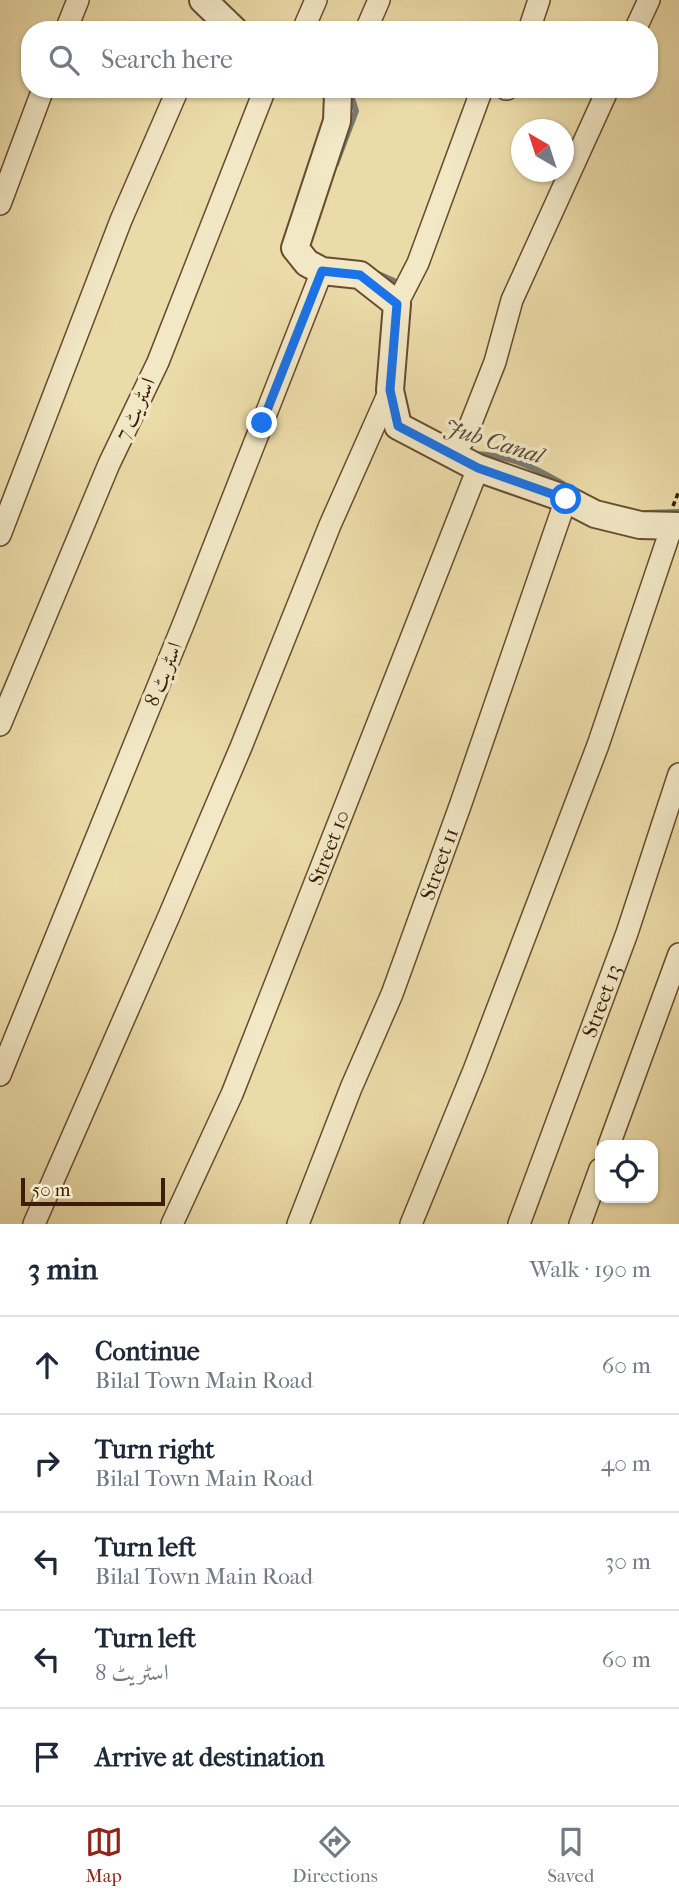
<!DOCTYPE html>
<meta charset="utf-8">
<style>
body{margin:0;font-family:"IM FELL French Canon",Amiri,serif;background:#f6f6f7;color:#1f2937}
.controls{position:absolute;right:21px;bottom:21px;display:grid;overflow:hidden;border-radius:14px;box-shadow:0 2px 5px #0004}
.controls button{width:63px;height:63px;display:grid;place-items:center;padding:0;border:0;border-bottom:2px solid #e0e1e3;background:#fff;color:#1f2937;font:35px sans-serif}
.compass{position:absolute;left:511px;top:119px;width:63px;height:63px;border-radius:50%;background:#fff;box-shadow:0 2px 5px #0004;rotate:321deg}
.scale{position:absolute;left:21px;bottom:18px;width:144px;box-sizing:border-box;padding-left:7px;border:4px solid #3d1d07;border-top:0;font-size:19px;line-height:24px;white-space:nowrap;color:#3d1d07;-webkit-text-stroke:5px #f2e8c6;paint-order:stroke}
.stop{position:absolute;width:21px;height:21px;margin:-16px;border:5px solid #1a73e8;border-radius:50%;background:#fff}
.stop.end{background:#1a73e8;border-color:#fff;box-shadow:0 2px 7px #0008}
.list{margin:0;padding:0;list-style:none}
h2{display:flex;justify-content:space-between;align-items:center;height:91px;margin:0;padding:0 28px;font-size:30px}
h2 small{font-size:23px;font-weight:400;color:#747a83}
.list li{display:grid;grid-template-columns:46px 1fr auto;gap:21px;align-items:center;box-sizing:border-box;height:98px;padding:0 28px;border-top:2px solid #e0e1e3}
.list b{display:block;font-size:26px;white-space:nowrap}
.list p{margin:0;font-size:23px;white-space:nowrap;color:#747a83}
.list em{font-size:23px;font-style:normal;color:#747a83}
.icon{flex:none;width:38px;height:38px;fill:none;stroke:currentColor;stroke-width:2;stroke-linecap:round;stroke-linejoin:round}
.map{position:relative;flex:none;width:679px;height:1224px;overflow:hidden}
.search{position:absolute;background:#fff;box-shadow:0 2px 5px #0004;left:21px;right:21px;top:21px;height:77px;display:flex;align-items:center;gap:18px;box-sizing:border-box;padding:0 24px;border-radius:28px;color:#747a83;font-size:26px}
.sheet{height:581px;background:#fff}
nav{display:flex;justify-content:space-around;align-items:center;box-sizing:border-box;height:98px;border-top:2px solid #e0e1e3;background:#fff;font-size:19px;color:#747a83}
nav a{display:grid;justify-items:center;gap:4px}
nav .on{color:#8f2418}
.map>svg:first-child{display:block}
.lines{fill:none;stroke-linecap:round;stroke-linejoin:round}
.stream{stroke:#787a6f;stroke-width:6}
.minor-casing{stroke:#684c2f;stroke-width:24}
.tertiary-casing{stroke:#684c2f;stroke-width:30}
.path{stroke:#3d1d07;stroke-width:3.5;stroke-dasharray:5 3.5;stroke-linecap:butt}
.minor{stroke:#f2e8c6;stroke-width:21}
.tertiary{stroke:#f2e8c6;stroke-width:26}
.route{stroke:#1a73e8;stroke-width:9}
.labels{text-anchor:middle;stroke-width:7;stroke-linejoin:round;paint-order:stroke}
.street-label{font-size:21px;fill:#3d1d07;stroke:#f2e8c6}
.water-label{font-size:23px;font-style:italic;fill:#5a4c3b;stroke:#f2e8c6}
</style>
<div class="map">
<svg width="679" height="1224" viewBox="0 0 679 1224">
<rect width="100%" height="100%" fill="#ebdba8"/>
<filter id="stains"><feTurbulence type="fractalNoise" baseFrequency=".00286" numOctaves="4"/><feColorMatrix values="0 0 0 0 .2 0 0 0 0 .09 0 0 0 0 .02 0 0 0 .5 -.17"/></filter>
<radialGradient id="worn" r=".72"><stop offset=".6" stop-color="#630" stop-opacity="0"/><stop offset="1" stop-color="#630" stop-opacity=".3"/></radialGradient>
<g class="lines">
<g class="stream">
<path d="M239,20L253,30"/>
<path d="M336,164L356,111L349,89"/>
<path d="M376,273L394,281L399,292"/>
<path d="M473,454C513,455 537,469 570,488"/>
<path d="M645,513L679,512"/>
</g>
<defs>
<g id="minor">
<path d="M66,30L78,0"/>
<path d="M303,30L316,0"/>
<path d="M366,30L379,0"/>
<path d="M529,30L539,0"/>
<path d="M635,30L649,0"/>
<path d="M506,89H507"/>
<path d="M0,204L43,89"/>
<path d="M397,304L418,263L482,89"/>
<path d="M450,455L465,438L495,362L512,300L608,89"/>
<path d="M0,535L121,220L178,89"/>
<path d="M0,725L109,464L158,362L265,89"/>
<path d="M0,1075L185,620L322,271"/>
<path d="M609,1145L679,954"/>
<path d="M34,1224L169,916L241,747L330,525L390,390"/>
<path id="s1" d="M172,1224L232,1094L478,468"/>
<path id="s2" d="M298,1224L351,1088L392,994L460,806L566,499"/>
<path d="M411,1224L474,1070L598,745L672,526"/>
<path id="s3" d="M519,1224L627,933L679,774"/>
<path d="M580,1224L600,1169"/>
</g>
<g id="tertiary">
<path d="M203,0L234,30"/>
<path d="M334,89L338,94L337,121L295,248L307,263L322,271L360,275L397,304L390,390L398,426L478,468L566,499L595,514L640,525L679,526"/>
</g>
</defs>
<use href="#minor" class="minor-casing"/>
<use href="#tertiary" class="tertiary-casing"/>
<path class="path" d="M673,506L679,491"/>
<use href="#minor" class="minor"/>
<use href="#tertiary" class="tertiary"/>
</g>
<g class="lines">
<path class="route" d="M262,423L322,271L360,275L397,304L390,390L398,426L478,468L566,499"/>
</g>
<g class="labels">
<g class="street-label">
<text transform="translate(135 409) rotate(-65)" y="7">اسٹریٹ 7</text>
<text transform="translate(163 674) rotate(-68)" y="7">اسٹریٹ 8</text>
<text dy="7" stroke="none"><textPath href="#s1" startOffset="408">Street 10</textPath></text>
<text dy="7" stroke="none"><textPath href="#s2" startOffset="387">Street 11</textPath></text>
<text dy="7" stroke="none"><textPath href="#s3" startOffset="238">Street 13</textPath></text>
</g>
<g class="water-label">
<text transform="translate(494 441) rotate(17)" y="8">Jub Canal</text>
</g>
</g>
<rect width="100%" height="100%" filter="url(#stains)"/>
<rect width="100%" height="100%" fill="url(#worn)"/>
</svg>
<div class="controls">
<button><svg class="icon" aria-label="locate" viewBox="0 0 24 24"><circle cx="12" cy="12" r="6"/><path d="M12 2v4M12 18v4M2 12h4M18 12h4"/></svg></button>
</div>
<svg class="compass" viewBox="-18 -18 36 36"><path d="M0-13l5 13h-10z" fill="#e53935"/><path d="M0 13l5-13h-10z" fill="#747a83"/></svg>
<div class="scale">50 m</div>
<div class="stop" style="left:566px;top:499px"></div>
<div class="stop end" style="left:262px;top:423px"></div>
<div class="search"><svg class="icon" aria-label="search" viewBox="0 0 24 24"><circle cx="10" cy="10" r="6"/><path d="M15 15l6 6"/></svg>Search here</div>
</div>
<section class="sheet">
<h2>3 min<small>Walk · 190 m</small></h2>
<ul class="list">
<li><svg class="icon" aria-label="ahead" viewBox="0 0 24 24"><path d="M12 20V5M6 11l6-6 6 6"/></svg><div><b>Continue</b><p>Bilal Town Main Road</p></div><em>60 m</em></li>
<li><svg class="icon" aria-label="right" viewBox="0 0 24 24"><path d="M7 20v-9h11M14 6l5 5-5 5"/></svg><div><b>Turn right</b><p>Bilal Town Main Road</p></div><em>40 m</em></li>
<li><svg class="icon" aria-label="left" viewBox="0 0 24 24"><path d="M17 20v-9H6M10 6l-5 5 5 5"/></svg><div><b>Turn left</b><p>Bilal Town Main Road</p></div><em>30 m</em></li>
<li><svg class="icon" aria-label="left" viewBox="0 0 24 24"><path d="M17 20v-9H6M10 6l-5 5 5 5"/></svg><div><b>Turn left</b><p>اسٹریٹ 8</p></div><em>60 m</em></li>
<li><svg class="icon" aria-label="arrive" viewBox="0 0 24 24"><path d="M6 21V4h12l-3 4 3 4H6"/></svg><div><b>Arrive at destination</b></div></li>
</ul>
</section>
<nav>
<a class="on"><svg class="icon" aria-label="map" viewBox="0 0 24 24"><path d="M3 6l6-2 6 2 6-2v14l-6 2-6-2-6 2zM9 4v14M15 6v14"/></svg>Map</a>
<a><svg class="icon" aria-label="directions" viewBox="0 0 24 24"><path d="M12 3l9 9-9 9-9-9zM9 14v-3h6M13 9l2 2-2 2"/></svg>Directions</a>
<a><svg class="icon" aria-label="saved" viewBox="0 0 24 24"><path d="M7 4h10v16l-5-4-5 4z"/></svg>Saved</a>
</nav>
